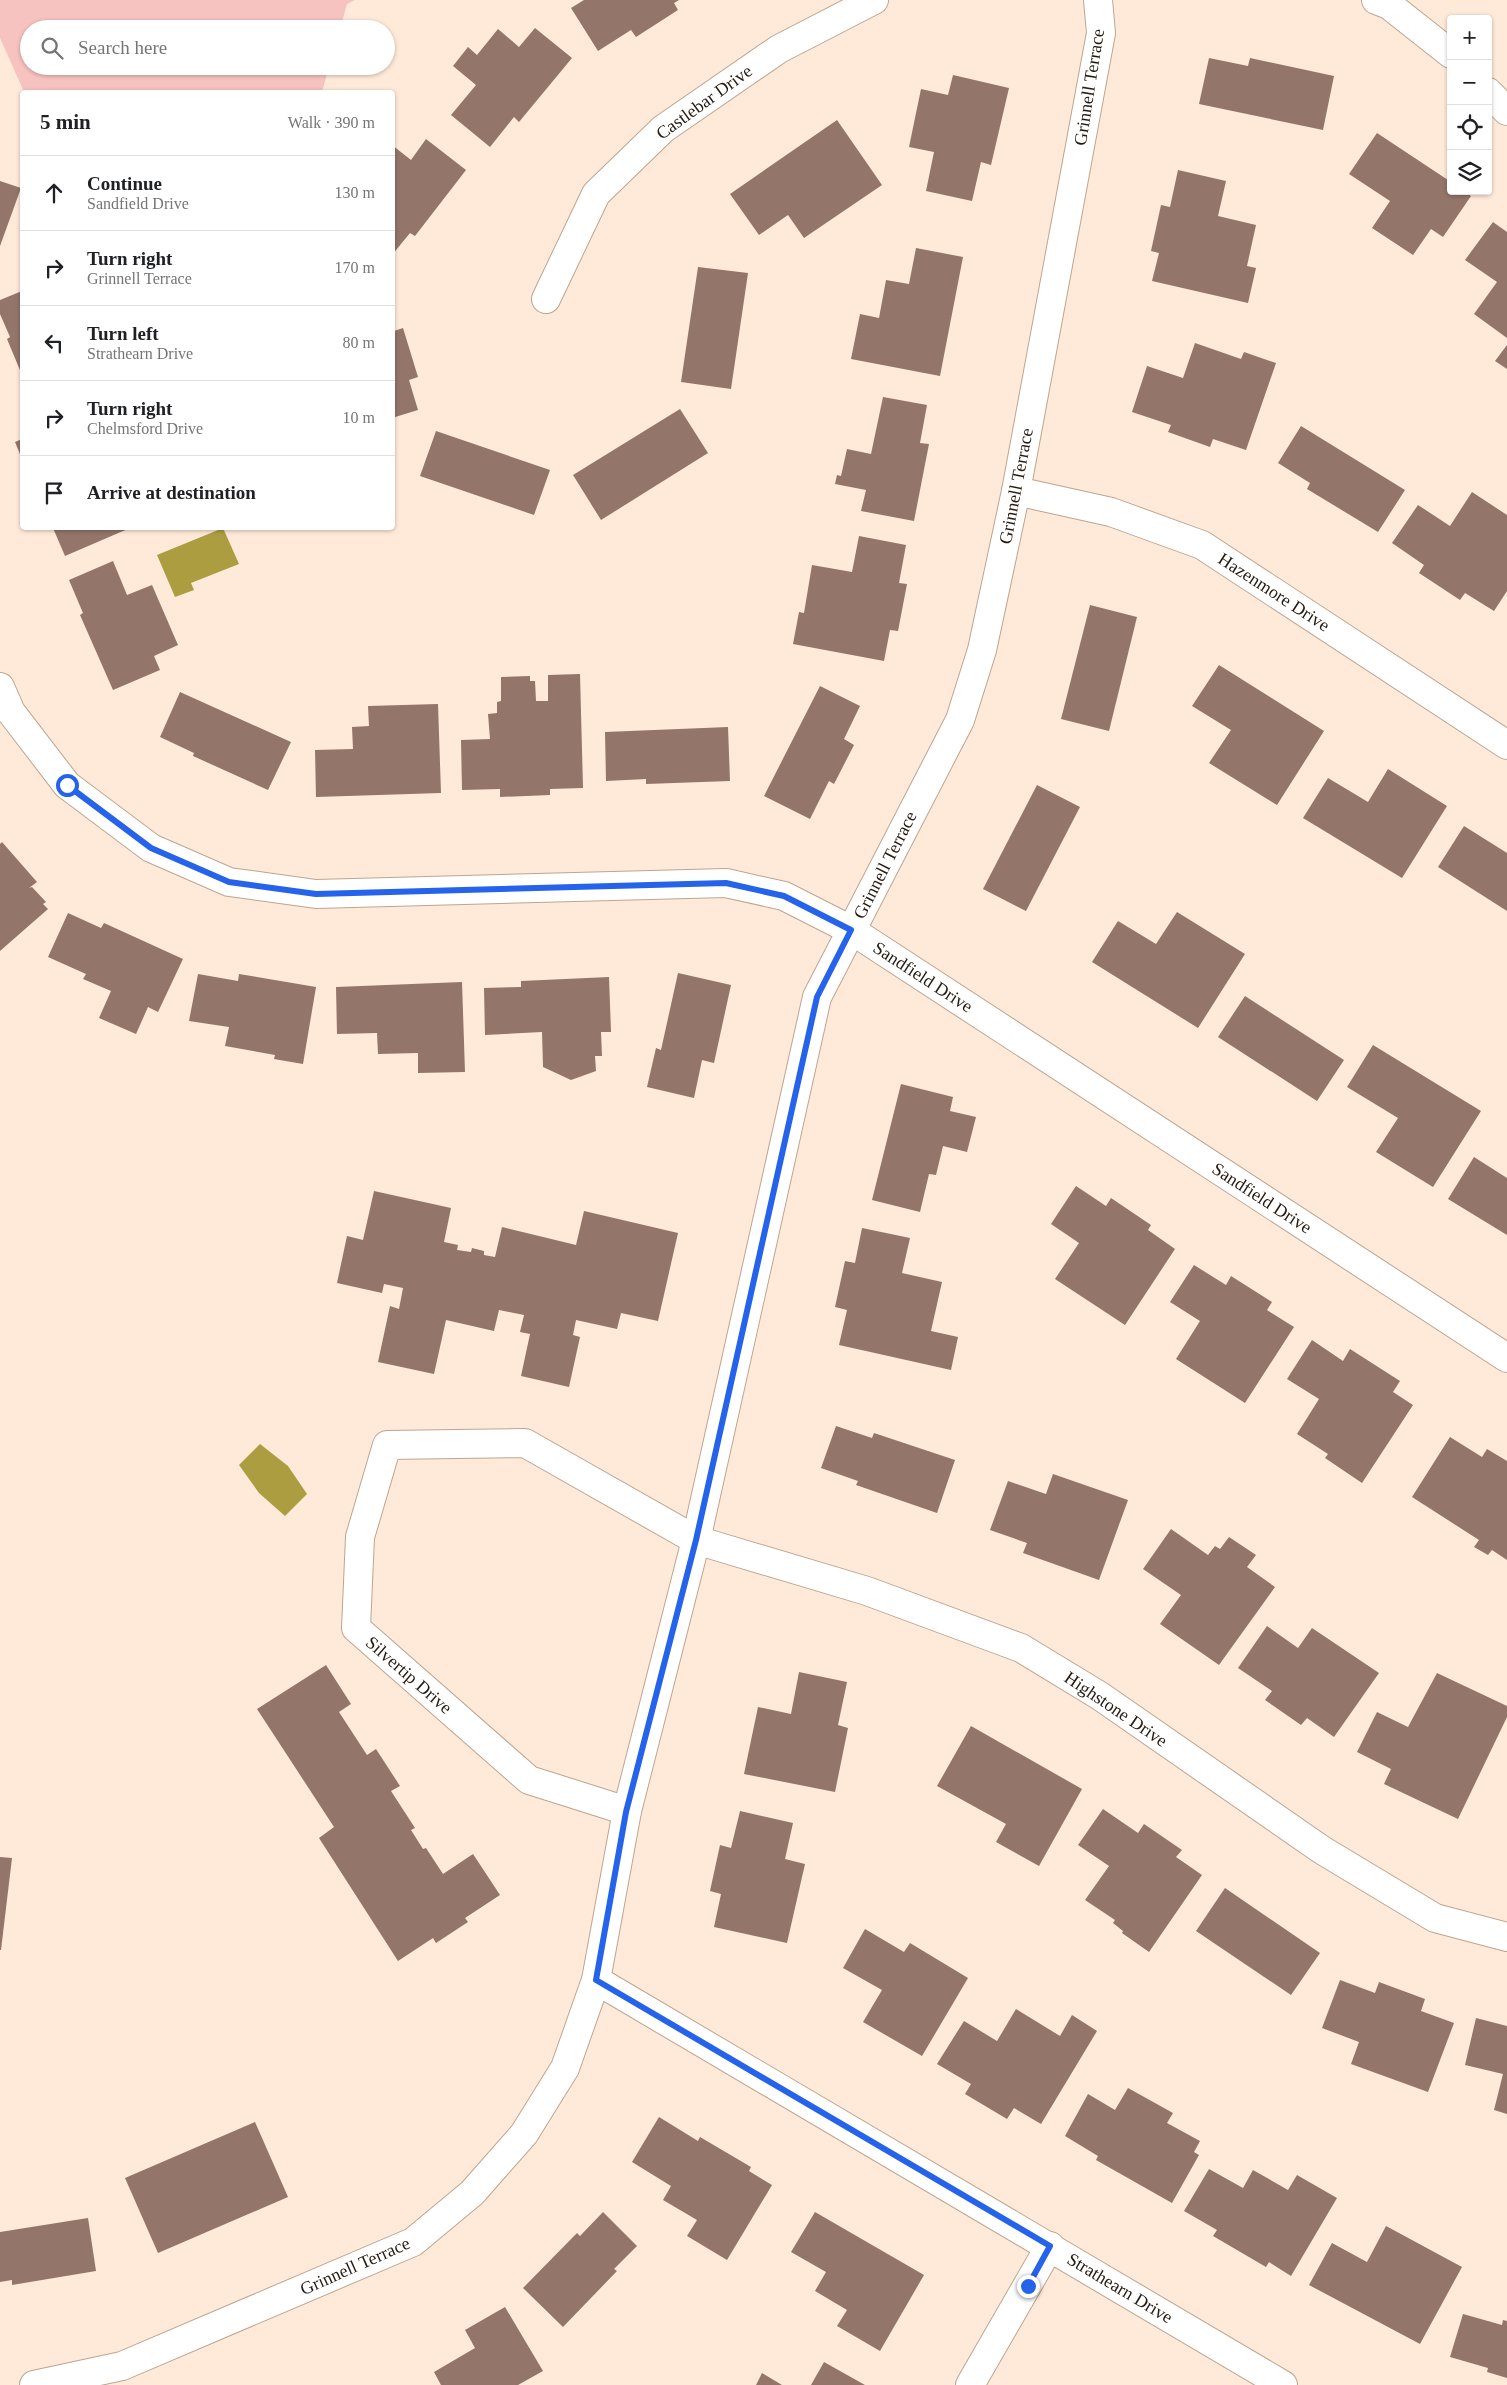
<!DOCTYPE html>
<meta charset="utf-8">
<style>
body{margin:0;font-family:Georgia,serif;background:#f2f2f2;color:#202124}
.controls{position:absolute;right:15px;top:15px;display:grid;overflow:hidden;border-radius:5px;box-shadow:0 1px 4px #0004}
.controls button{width:45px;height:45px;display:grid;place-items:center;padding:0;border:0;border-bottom:1px solid #e0e0e0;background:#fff;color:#202124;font:25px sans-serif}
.stop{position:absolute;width:15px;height:15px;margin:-11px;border:4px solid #2563eb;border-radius:50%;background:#fff}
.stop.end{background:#2563eb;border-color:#fff;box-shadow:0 1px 5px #0008}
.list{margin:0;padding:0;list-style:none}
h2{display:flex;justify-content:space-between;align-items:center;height:65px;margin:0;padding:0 20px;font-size:21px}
h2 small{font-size:16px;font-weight:400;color:#757577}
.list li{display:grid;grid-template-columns:32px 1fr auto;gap:15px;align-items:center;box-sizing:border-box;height:75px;padding:0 20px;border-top:1px solid #e0e0e0}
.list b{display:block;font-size:19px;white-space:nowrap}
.list p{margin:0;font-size:16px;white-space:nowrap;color:#757577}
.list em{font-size:16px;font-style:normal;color:#757577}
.icon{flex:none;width:28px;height:28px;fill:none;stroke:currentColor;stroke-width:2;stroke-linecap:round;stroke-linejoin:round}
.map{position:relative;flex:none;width:1507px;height:2385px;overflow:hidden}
.search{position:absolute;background:#fff;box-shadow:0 1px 4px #0004;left:20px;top:20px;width:375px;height:55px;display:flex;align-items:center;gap:12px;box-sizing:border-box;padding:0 18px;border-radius:28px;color:#757577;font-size:19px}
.panel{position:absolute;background:#fff;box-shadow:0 1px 4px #0004;left:20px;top:90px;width:375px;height:440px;border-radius:5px}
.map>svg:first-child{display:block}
.green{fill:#f7c3c0}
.water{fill:#ac9d41}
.building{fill:#93756a}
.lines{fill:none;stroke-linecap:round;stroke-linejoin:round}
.street-casing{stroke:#bea590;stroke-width:30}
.street{stroke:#fff;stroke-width:28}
.route{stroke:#2563eb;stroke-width:6}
.labels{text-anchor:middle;stroke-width:4;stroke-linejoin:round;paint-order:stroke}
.street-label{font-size:18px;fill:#251b13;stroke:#fff}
</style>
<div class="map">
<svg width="1507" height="2385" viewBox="0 0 1507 2385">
<rect width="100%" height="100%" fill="#ffe9d8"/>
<path class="green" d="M0,0H355L347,4L340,29H29V66H329L322,92H24L0,38Z"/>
<g class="water">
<path d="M223,528L239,564L191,583L194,590L175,597L157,555Z"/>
<path d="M260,1444L288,1466L307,1494L285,1516L259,1493L239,1465Z"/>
</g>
<g class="building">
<path d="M584,0H679L674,3L678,10L636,37L631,30L598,51L571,8Z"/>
<path d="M535,28L572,58L519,122L514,117L490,147L451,115L476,85L453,66L468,47L477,55L498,29L519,47Z"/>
<path d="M1209,58L1248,66L1250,58L1334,76L1323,130L1199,104Z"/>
<path d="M953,75L1009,88L991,165L981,162L972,201L926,191L934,152L909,147L921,89L948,95Z"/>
<path d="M837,120L882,185L804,238L788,215L759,235L730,194Z"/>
<path d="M1377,133L1451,182V191H1464L1471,196L1443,237L1431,229L1413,255L1372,228L1390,201L1349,174Z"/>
<path d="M426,139L466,170L415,236L410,233L392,255V145L411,160Z"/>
<path d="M1178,170L1226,181L1218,216L1256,225L1247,266L1256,268L1248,303L1152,281L1159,253L1151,251L1161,205L1170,207Z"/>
<path d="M0,181L21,188L0,246Z"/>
<path d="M1493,222L1507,232V338L1474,314L1497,282L1465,260Z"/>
<path d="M916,248L963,257L940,376L851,359L860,314L879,318L886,280L909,284Z"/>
<path d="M698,267L748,273L731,389L681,382Z"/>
<path d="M22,291V375L7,339L10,337L0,314V300Z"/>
<path d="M392,326L394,331L403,328L418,377L409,380L418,410L392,418Z"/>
<path d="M1195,343L1241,359L1244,352L1276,363L1246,450L1213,439L1210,447L1168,432L1171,425L1132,412L1147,366L1183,378Z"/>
<path d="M1507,345V369L1495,361Z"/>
<path d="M883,397L927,405L920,443L929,444L914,521L861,511L866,490L835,484L837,475L841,476L847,449L871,454Z"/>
<path d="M680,409L708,453L601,520L573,475Z"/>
<path d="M1301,426L1405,490L1378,532L1307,489L1310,483L1278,463Z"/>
<path d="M436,431L550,470L534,515L420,476Z"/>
<path d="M22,439V459L15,442Z"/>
<path d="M1472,492L1507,515V591L1494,611L1465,593L1460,600L1419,573L1424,565L1392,543L1418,505L1450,526Z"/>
<path d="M53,528H130L65,556Z"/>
<path d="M859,536L906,545L899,583L907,584L898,631L890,630L884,661L793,644L799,612L804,613L812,565L852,572Z"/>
<path d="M113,561L127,595L152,585L178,645L154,656L160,670L113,690L80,615L83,613L69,580Z"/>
<path d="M1090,605L1137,617L1109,731L1061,719Z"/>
<path d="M1219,665L1324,731L1277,805L1209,763L1231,730L1192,706Z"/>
<path d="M580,674L583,788L550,789V795L500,797V789L462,790L461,740L490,739L488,714L497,713V702L501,701V677L530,676V681H535L536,701H548V675Z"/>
<path d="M820,686L860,706L844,739L854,745L834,784L829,781L810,819L764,796Z"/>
<path d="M180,692L291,742L268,790L193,756L194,753L160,737Z"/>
<path d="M438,704L441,793L316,797L315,750L353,749L352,727L369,726L368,706Z"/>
<path d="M728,727L730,781L646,784V779L606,781L605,732Z"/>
<path d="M1388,769L1447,806L1402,878L1303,818L1328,778L1368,802Z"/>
<path d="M1037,785L1080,807L1026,911L983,889Z"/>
<path d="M1464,826L1507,853V911L1438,867Z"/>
<path d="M2,842L37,882L29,888L32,887L46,902L43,904L48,909L0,951V844Z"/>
<path d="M1177,912L1245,954L1198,1028L1092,962L1118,921L1156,944Z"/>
<path d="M68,913L101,928L104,923L183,959L158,1012L148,1007L136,1034L99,1018L111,991L83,979L86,974L48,957Z"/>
<path d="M678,973L731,985L714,1063L702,1060L694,1098L647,1087L656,1048L661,1050Z"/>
<path d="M198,974L238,981L239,974L316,987L303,1064L274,1059L275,1055L225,1046L229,1027L189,1021Z"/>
<path d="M609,977L611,1032H601L602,1056H595L596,1071L571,1080L543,1067L542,1032L485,1035L484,988L521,987V981Z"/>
<path d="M462,982L465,1072L418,1073V1053L378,1054L377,1033L337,1034L336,987Z"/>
<path d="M1245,996L1344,1060L1317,1101L1218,1037Z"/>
<path d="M1373,1045L1481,1111L1433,1187L1376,1152L1398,1118L1347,1087Z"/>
<path d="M901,1084L953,1097L950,1111L976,1117L967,1152L943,1146L936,1175L929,1174L920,1212L872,1200Z"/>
<path d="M1474,1157L1507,1178V1235L1448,1199Z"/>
<path d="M1076,1186L1106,1206L1111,1198L1151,1225L1148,1230L1175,1249L1125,1325L1055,1279L1079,1243L1051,1224Z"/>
<path d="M374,1191L451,1208L444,1242L458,1245L457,1250L471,1252L472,1248L484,1251V1255L495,1257L502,1227L576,1245L584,1211L678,1233L658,1321L621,1313L617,1329L576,1320L573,1335L580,1337L569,1387L521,1376L530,1334L520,1332L524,1315L499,1310L494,1331L446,1320L434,1374L378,1362L390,1306L399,1309L403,1288L384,1284L382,1293L337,1283L347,1236L363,1240Z"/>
<path d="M862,1228L910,1238L902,1273L942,1282L931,1331L958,1337L951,1370L839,1345L847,1310L835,1307L845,1261L855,1263Z"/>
<path d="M1194,1265L1226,1285L1231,1276L1272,1302L1267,1310L1294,1327L1245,1403L1176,1359L1200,1321L1170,1302Z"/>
<path d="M1312,1340L1343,1361L1350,1349L1400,1381L1393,1392L1413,1405L1362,1483L1325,1458L1328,1454L1297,1434L1319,1399L1287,1379Z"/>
<path d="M836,1426L872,1438L874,1433L955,1460L937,1513L856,1485L858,1481L821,1468Z"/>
<path d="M1450,1437L1482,1457L1487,1449L1507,1461V1560L1492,1550L1488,1555L1474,1547L1479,1540L1412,1497Z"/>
<path d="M1053,1474L1128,1500L1099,1580L1023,1553L1027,1543L990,1530L1008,1481L1046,1494Z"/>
<path d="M1171,1529L1208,1555L1215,1546L1220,1549L1229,1537L1256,1555L1247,1567L1275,1587L1219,1665L1160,1624L1181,1595L1143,1569Z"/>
<path d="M1267,1626L1298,1648L1312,1628L1379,1673L1334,1737L1307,1718L1301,1725L1265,1700L1272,1691L1238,1668Z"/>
<path d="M326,1665L351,1704L339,1712L367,1755L376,1749L400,1786L391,1791L415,1828L411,1830L423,1849L426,1848L443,1874L473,1854L500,1895L465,1918L468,1922L436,1943L433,1938L398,1961L319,1838L334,1827L257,1709Z"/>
<path d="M799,1672L847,1682L838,1725L848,1728L835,1792L744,1774L758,1707L791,1714Z"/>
<path d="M1437,1673L1507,1706V1717L1458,1819L1384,1784L1391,1769L1357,1752L1377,1712L1408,1727Z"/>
<path d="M971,1726L1082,1789L1039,1866L996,1842L1006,1824L937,1786Z"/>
<path d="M1103,1809L1138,1833L1144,1824L1182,1850L1176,1857L1202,1875L1149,1952L1122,1933L1123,1931L1113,1923L1115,1920L1085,1900L1109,1866L1078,1845Z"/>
<path d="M740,1811L793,1823L785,1859L805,1864L787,1943L714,1927L721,1894L710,1891L720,1845L731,1848Z"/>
<path d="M0,1857L12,1858L1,1950H0Z"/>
<path d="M1225,1888L1320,1953L1291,1995L1196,1931Z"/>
<path d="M865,1929L904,1952L910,1943L968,1978L922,2056L863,2022L882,1990L843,1968Z"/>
<path d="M1340,1980L1375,1993L1379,1982L1425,1999L1421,2011L1454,2023L1428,2092L1351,2064L1359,2042L1322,2028Z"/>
<path d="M1016,2009L1060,2036L1072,2015L1097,2031L1041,2124L1014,2108L1007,2119L965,2094L971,2084L937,2064L964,2021L997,2041Z"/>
<path d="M1476,2018L1507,2026V2114L1494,2110L1503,2074L1465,2065Z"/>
<path d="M1128,2088L1173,2113L1167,2123L1200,2141L1194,2152L1199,2155L1172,2203L1096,2160L1098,2156L1065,2136L1088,2094L1115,2110Z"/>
<path d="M659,2117L698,2141L700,2137L751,2167L749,2171L772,2185L727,2260L687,2236L697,2220L663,2200L671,2186L632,2162Z"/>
<path d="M255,2122L288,2197L158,2253L125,2178Z"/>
<path d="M1209,2169L1243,2188L1253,2170L1288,2190L1297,2175L1337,2198L1291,2276L1269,2262L1266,2267L1213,2236L1217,2230L1184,2211Z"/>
<path d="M603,2212L637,2246L614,2269L617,2271L563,2327L523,2288L577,2233L580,2236Z"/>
<path d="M815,2212L924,2275L880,2351L837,2326L847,2310L815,2291L826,2272L791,2252Z"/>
<path d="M88,2218L96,2271L12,2285V2280L0,2282V2232Z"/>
<path d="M1386,2226L1462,2267L1420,2344L1309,2285L1332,2243L1367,2262Z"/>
<path d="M505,2307L543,2371L518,2385H441L434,2372L475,2348L465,2330Z"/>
<path d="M1463,2314L1502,2325L1503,2320L1507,2321V2378L1487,2372L1488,2368L1450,2357Z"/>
<path d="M824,2362L865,2385H811Z"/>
<path d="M762,2373L782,2385H756Z"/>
</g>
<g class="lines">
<defs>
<g id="street">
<path d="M1376,0L1389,5L1451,54"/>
<path d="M1488,92L1507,111"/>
<path d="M546,299L596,194L663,129L779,49L874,0"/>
<path d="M1016,491L1111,512L1202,545L1507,745"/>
<path d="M0,687L11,712L67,785L151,848L229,882L316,894L726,883L784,896L851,930L1507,1358"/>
<path d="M627,1811L529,1780L356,1628L360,1537L387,1445L525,1443L696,1540L867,1591L1021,1648L1100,1696L1322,1850L1435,1918L1507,1937"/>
<path d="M596,1980L1283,2385"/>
<path d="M34,2385L122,2366L413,2242L472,2193L524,2134L565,2068L596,1980L627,1811L696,1540L817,997L960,720L982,650L1016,491L1101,33L1098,0"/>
<path d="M970,2385L1050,2246"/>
</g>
</defs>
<use href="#street" class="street-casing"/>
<use href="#street" class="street"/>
</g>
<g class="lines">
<path class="route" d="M67,785L151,848L229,882L316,894L726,883L784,896L851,930L817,997L696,1540L626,1812L596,1980L1050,2246L1028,2286"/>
</g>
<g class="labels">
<g class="street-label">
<text transform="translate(1089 87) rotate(-81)" y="6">Grinnell Terrace</text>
<text transform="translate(704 102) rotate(-36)" y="6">Castlebar Drive</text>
<text transform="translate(1016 486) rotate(-79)" y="6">Grinnell Terrace</text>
<text transform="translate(1274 592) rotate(33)" y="6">Hazenmore Drive</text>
<text transform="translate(885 865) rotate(-63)" y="6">Grinnell Terrace</text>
<text transform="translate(923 977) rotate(33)" y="6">Sandfield Drive</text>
<text transform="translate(1262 1198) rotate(33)" y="6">Sandfield Drive</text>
<text transform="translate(409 1675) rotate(41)" y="6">Silvertip Drive</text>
<text transform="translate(1116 1709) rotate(34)" y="6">Highstone Drive</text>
<text transform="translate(355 2266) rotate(-24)" y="6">Grinnell Terrace</text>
<text transform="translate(1120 2288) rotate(31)" y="6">Strathearn Drive</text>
</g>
</g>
</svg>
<div class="controls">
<button>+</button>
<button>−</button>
<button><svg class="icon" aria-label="locate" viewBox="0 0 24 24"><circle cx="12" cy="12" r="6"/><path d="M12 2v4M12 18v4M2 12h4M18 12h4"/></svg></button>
<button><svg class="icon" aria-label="layers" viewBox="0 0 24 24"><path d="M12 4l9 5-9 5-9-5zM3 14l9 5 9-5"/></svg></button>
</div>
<div class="stop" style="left:67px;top:785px"></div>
<div class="stop end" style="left:1028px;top:2286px"></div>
<div class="search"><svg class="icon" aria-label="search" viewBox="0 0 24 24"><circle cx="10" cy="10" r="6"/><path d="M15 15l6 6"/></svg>Search here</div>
<section class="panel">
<h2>5 min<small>Walk · 390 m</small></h2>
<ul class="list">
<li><svg class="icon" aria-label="ahead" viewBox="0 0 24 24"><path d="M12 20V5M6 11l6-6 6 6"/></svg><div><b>Continue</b><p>Sandfield Drive</p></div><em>130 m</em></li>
<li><svg class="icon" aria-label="right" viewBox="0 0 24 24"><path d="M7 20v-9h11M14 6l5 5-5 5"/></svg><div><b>Turn right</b><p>Grinnell Terrace</p></div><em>170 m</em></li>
<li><svg class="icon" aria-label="left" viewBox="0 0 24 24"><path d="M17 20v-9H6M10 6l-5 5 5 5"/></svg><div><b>Turn left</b><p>Strathearn Drive</p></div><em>80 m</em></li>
<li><svg class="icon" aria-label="right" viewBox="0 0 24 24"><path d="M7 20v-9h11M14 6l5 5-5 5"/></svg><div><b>Turn right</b><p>Chelmsford Drive</p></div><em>10 m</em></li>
<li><svg class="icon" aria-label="arrive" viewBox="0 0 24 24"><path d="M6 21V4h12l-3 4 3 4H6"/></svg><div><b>Arrive at destination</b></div></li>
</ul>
</section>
</div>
